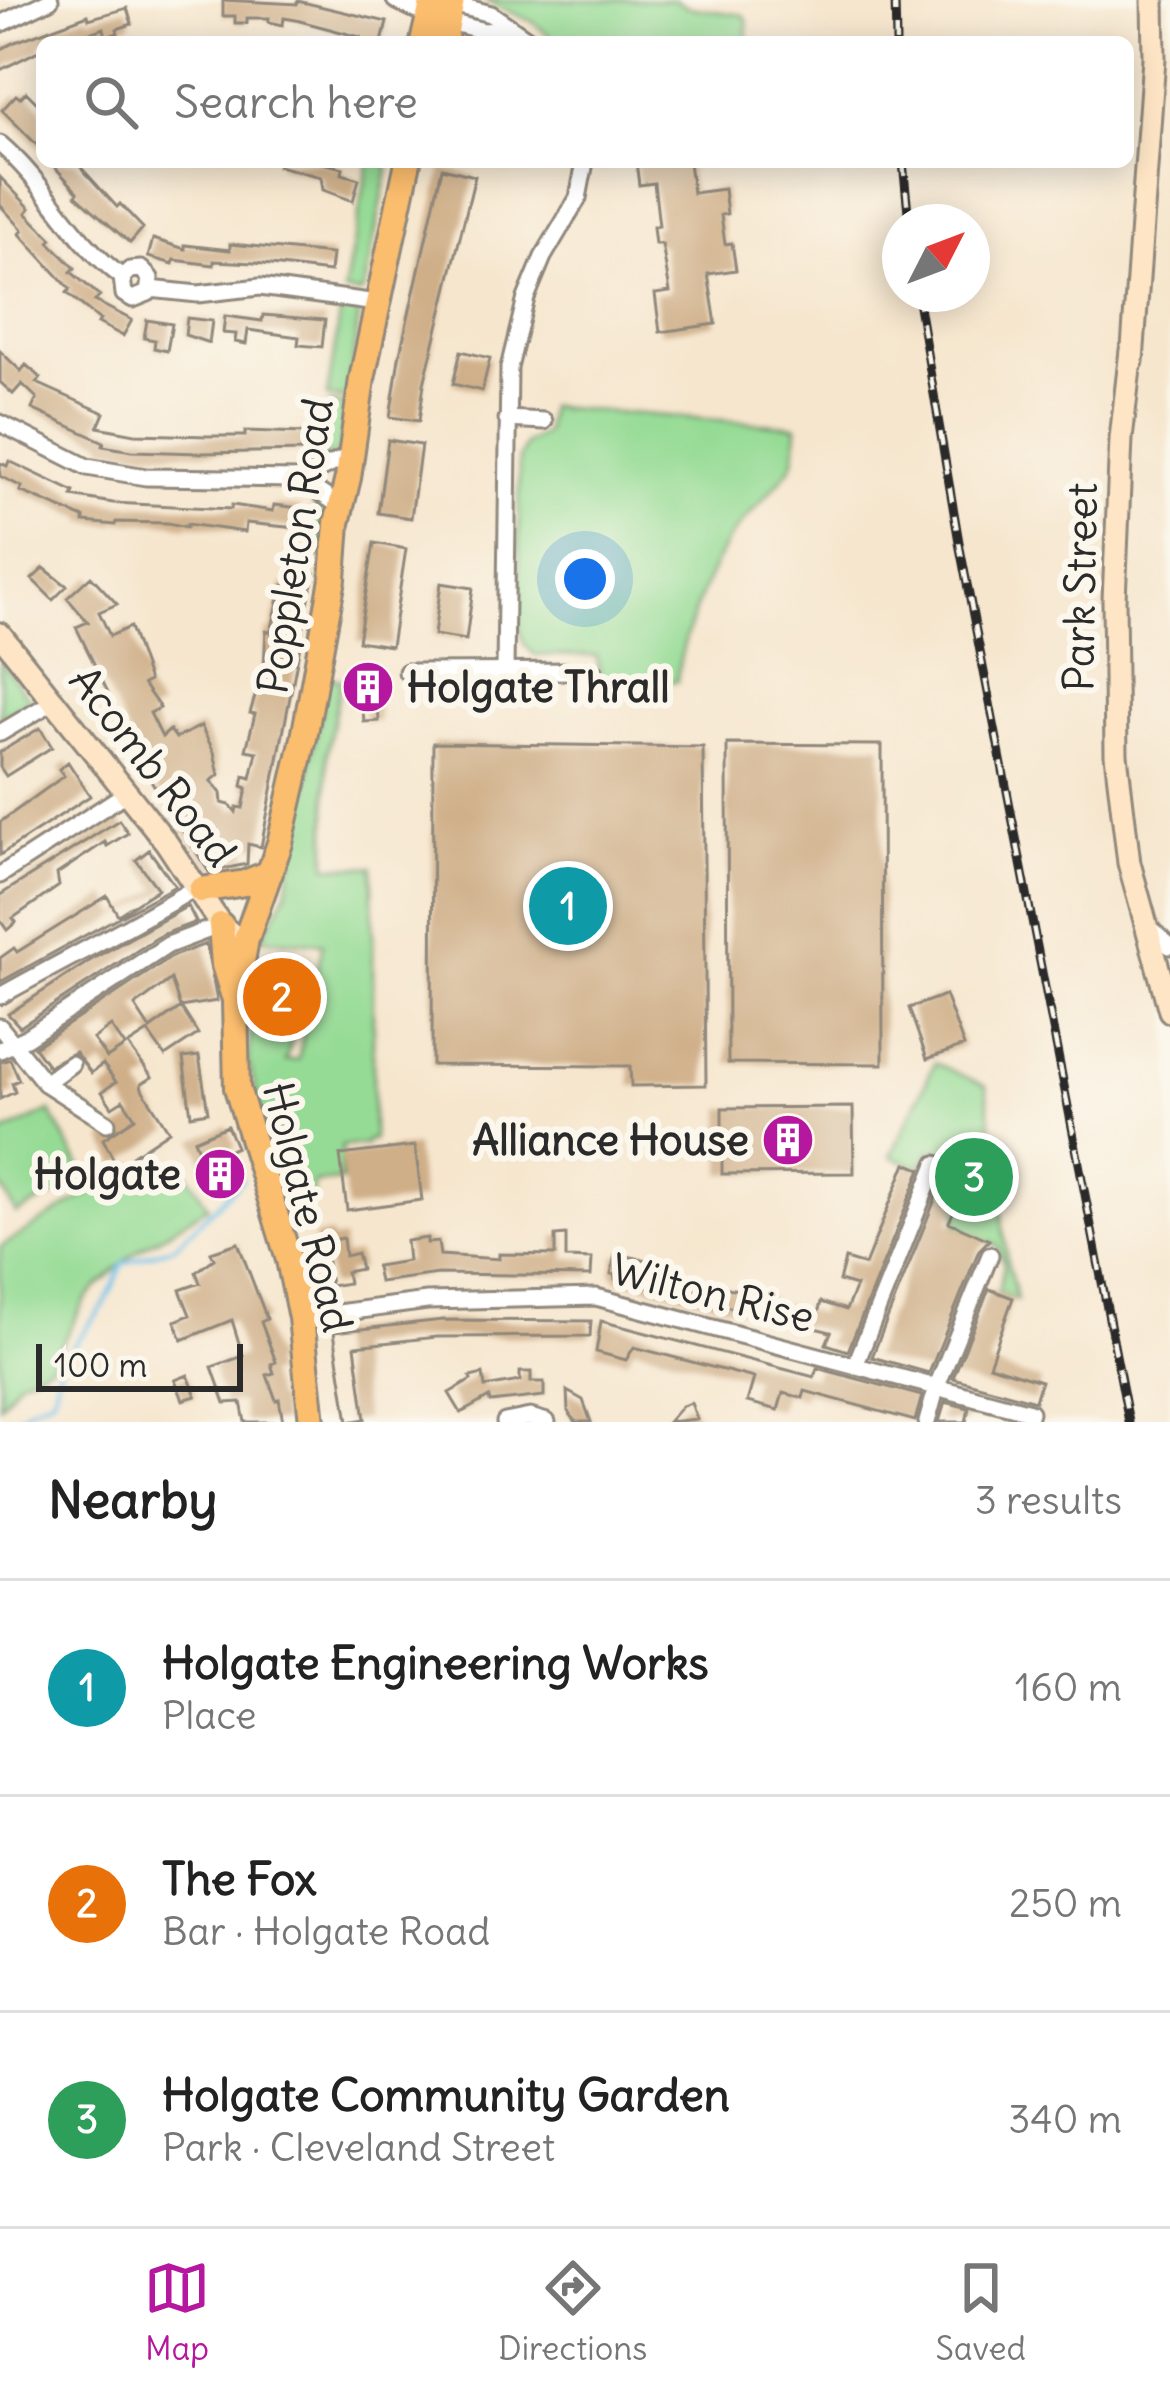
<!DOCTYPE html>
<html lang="en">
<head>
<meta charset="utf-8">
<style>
  body { margin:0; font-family:Delius,sans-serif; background:#f6f6f6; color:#222 }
  .compass { position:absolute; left:882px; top:204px; width:108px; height:108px; border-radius:50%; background:#fff; box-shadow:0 6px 30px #0003; rotate:48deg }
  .scale { position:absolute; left:36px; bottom:30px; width:207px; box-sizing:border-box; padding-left:12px; border:6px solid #2b2b2b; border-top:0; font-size:33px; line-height:42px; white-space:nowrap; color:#2b2b2b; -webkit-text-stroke:9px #fbf7ec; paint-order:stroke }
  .you { position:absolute; left:585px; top:579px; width:42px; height:42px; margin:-30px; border:9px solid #fff; border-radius:50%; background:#1a73e8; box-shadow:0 0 0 18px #1a73e833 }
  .badge { display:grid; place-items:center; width:78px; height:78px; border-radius:50%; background:#b5179e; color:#fff; font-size:39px; font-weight:700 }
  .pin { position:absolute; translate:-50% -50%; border:6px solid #fff; box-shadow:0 3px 12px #0006 }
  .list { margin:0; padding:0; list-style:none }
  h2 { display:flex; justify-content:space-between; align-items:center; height:156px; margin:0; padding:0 48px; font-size:51px }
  h2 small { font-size:39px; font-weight:400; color:#767676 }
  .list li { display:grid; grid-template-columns:78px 1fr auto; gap:36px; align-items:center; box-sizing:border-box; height:216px; padding:0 48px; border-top:3px solid #e0e0e0 }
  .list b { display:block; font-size:45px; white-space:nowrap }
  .list p { margin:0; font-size:39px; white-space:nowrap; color:#767676 }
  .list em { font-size:39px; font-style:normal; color:#767676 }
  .icon { flex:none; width:66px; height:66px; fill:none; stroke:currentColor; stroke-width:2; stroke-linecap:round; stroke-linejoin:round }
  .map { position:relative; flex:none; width:1170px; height:1422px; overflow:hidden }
  .search { position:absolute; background:#fff; box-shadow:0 6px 30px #0003; left:36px; right:36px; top:36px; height:132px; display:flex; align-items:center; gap:30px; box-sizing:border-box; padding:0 42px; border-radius:18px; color:#767676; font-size:45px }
  .sheet { height:804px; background:#fff }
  nav { display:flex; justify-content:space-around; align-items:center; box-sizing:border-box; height:168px; border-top:3px solid #e0e0e0; background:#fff; font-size:33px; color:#767676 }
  nav a { display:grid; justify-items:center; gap:6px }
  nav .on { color:#b5179e }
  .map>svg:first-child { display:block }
  .green { fill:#96db95; stroke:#608360; stroke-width:3 }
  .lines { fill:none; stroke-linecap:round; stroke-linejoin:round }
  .stream { stroke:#6dc0e9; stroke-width:4.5 }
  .building { fill:#cfaf88; fill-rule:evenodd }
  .street-casing { stroke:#90887c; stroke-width:21 }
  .secondary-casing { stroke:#90887c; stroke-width:27 }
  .primary-casing { stroke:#90887c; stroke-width:30 }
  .street { stroke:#fff; stroke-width:15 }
  .secondary { stroke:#fde5c5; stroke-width:21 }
  .primary { stroke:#fbbd6e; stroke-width:24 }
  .rail-casing { stroke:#2b2b2b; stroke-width:9 }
  .rail { stroke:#fbf7ec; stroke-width:4.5; stroke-dasharray:14; stroke-linecap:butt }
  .labels { text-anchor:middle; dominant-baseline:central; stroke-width:12; stroke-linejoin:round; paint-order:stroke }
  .street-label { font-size:42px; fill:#2b2b2b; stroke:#fbf7ec }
  .poi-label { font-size:42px; font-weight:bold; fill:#2b2b2b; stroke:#fbf7ec; text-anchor:end }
</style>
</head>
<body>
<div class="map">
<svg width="1170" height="1422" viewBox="0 0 1170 1422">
  <rect width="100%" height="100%" fill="#fbf7ec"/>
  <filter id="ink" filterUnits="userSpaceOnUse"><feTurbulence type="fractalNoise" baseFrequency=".00833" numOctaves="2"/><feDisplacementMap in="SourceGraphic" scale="24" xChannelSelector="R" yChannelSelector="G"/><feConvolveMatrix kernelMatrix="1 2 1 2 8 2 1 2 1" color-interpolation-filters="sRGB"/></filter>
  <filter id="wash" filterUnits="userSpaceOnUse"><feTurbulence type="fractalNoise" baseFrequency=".004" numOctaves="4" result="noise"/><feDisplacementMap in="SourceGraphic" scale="48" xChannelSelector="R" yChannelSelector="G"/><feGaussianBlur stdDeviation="2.7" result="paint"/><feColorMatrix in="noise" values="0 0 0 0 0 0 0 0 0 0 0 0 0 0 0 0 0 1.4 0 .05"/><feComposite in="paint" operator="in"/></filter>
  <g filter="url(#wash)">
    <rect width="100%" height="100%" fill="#f6e6ce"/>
    <path class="green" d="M 483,0 L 674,0 L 687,7 L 743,15 L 747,19 L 748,42 L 557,42 L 533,22 Z
      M 369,162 L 385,162 L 388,170 L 364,290 L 360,294 L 344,292 Z
      M 355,306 L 359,316 L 347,399 L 327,397 L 341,309 Z
      M 329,404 L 346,405 L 340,452 L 322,458 Z
      M 548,407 L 797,426 C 796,437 797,453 793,463 C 786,479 741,520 727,542 C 707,574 679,645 677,681 L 601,683 L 597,656 L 535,655 L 524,644 L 519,628 L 519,459 L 526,444 L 545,433 Z
      M 316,501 L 329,509 L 323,560 L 309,539 Z
      M 0,661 L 30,700 L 0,717 Z
      M 327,676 L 341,680 L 327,754 L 327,866 L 373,867 L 373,1140 L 367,1140 L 366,1145 L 342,1146 L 341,1181 L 314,1183 L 313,1201 L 295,1200 L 289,1142 L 269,1145 L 248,1060 L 253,1016 L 272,1018 L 271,1026 L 291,1028 L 293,1034 L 286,1061 L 298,1060 L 323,943 L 262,939 L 287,891 Z
      M 935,1063 L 986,1086 L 1007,1260 L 1017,1300 L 998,1292 L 1004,1265 L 998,1247 L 956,1224 L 958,1201 L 940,1193 L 952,1173 L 944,1167 L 945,1155 L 930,1150 L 920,1168 L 891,1156 Z
      M 50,1111 L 87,1179 L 16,1214 L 0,1184 L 0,1135 Z
      M 179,1161 L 208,1206 L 133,1254 L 96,1288 L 84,1302 L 51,1364 L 19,1380 L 0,1405 L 0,1247 L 135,1166 L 143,1180 Z"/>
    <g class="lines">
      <path class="stream" d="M 13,1422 L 30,1407 L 53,1397 L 60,1363 L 105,1304 L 123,1264 L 175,1246 L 242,1180"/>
    </g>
    <g id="blocks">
      <path class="building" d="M 223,0 L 297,4 L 298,1 L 387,22 L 382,42 L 358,42 L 360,37 L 296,20 L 284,18 L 283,25 L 269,22 L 269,18 L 247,18 L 247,23 L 235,23 L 235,16 L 223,16 Z
        M 127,8 L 132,24 L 117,29 L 118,33 L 106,37 L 104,28 L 63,42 L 42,42 L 42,49 L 0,70 L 0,50 L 15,42 L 88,15 L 89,19 Z
        M 26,92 L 42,108 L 42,150 L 2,110 L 16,95 L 20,98 Z
        M 50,162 L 76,162 L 117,207 L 120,204 L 143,228 L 130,243 L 76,195 L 78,192 Z
        M 279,162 L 318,162 L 343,168 L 342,174 L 359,179 L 353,201 L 323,190 L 321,177 L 278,166 Z
        M 636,162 L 689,162 L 693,193 L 724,189 L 727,214 L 721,215 L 725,244 L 732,243 L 736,270 L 708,274 L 716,324 L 660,332 L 655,294 L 670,292 L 662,244 L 655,244 L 654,236 L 653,227 L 659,226 L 654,183 L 639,185 Z
        M 442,168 L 475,176 L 424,384 L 419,421 L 390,417 L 399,358 Z
        M 0,177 L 30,208 L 26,213 L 52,239 L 49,242 L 75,268 L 71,272 L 100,296 L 95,301 L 132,320 L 123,336 L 98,323 L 100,320 L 67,293 L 70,289 L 20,234 L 23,230 L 0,205 Z
        M 153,239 L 185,249 L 185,245 L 230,250 L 230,244 L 332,254 L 330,272 L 255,263 L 214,261 L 214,265 L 174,260 L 173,264 L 148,257 Z
        M 263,315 L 325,320 L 322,347 L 298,345 L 299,337 L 248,330 L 246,344 L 235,342 L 236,334 L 223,333 L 225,316 L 262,321 Z
        M 187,318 L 212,321 L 209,343 L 185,335 Z
        M 147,320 L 172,324 L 167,351 L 154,348 L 155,340 L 144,338 Z
        M 0,351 L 21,371 L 26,365 L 41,378 L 37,383 L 104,413 L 98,427 L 135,434 L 208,436 L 245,436 L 245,431 L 305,433 L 305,451 L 200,453 L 132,451 L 103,446 L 104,442 L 32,409 L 37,398 L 22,384 L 13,394 L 0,382 Z
        M 461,351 L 490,358 L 482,391 L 453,384 Z
        M 388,440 L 421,445 L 411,518 L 378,513 Z
        M 9,461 L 74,492 L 72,496 L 113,503 L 231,509 L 232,505 L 273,511 L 274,505 L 300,508 L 297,528 L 246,523 L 245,532 L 187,524 L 187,527 L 168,523 L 116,522 L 115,525 L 84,522 L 84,518 L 20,491 L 22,487 L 0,476 L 0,463 L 7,466 Z
        M 374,543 L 406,549 L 391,646 L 358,641 Z
        M 44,568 L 67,586 L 53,600 L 32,579 Z
        M 294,573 L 314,573 L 261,847 L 248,844 L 247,864 L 209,872 L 152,782 L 76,627 L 88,622 L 67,598 L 91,576 L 117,604 L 99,612 L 110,636 L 130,627 L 149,681 L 143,684 L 160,708 L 150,713 L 162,737 L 170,730 L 176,738 L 201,726 L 214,752 L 219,775 L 211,781 L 221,793 L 222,803 L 230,805 L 236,812 L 237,807 L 243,808 L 247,788 L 242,786 L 244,776 L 251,778 L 257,752 L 246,750 L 255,714 L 250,713 L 264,665 L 266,631 L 271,632 L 282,585 L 292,587 Z
        M 441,583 L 473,588 L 466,640 L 434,635 Z
        M 360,679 L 376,679 L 379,721 L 364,722 Z
        M 40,728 L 52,747 L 6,776 L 0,767 L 0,752 Z
        M 433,743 L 703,747 L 706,1085 L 631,1086 L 630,1066 L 432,1065 Z
        M 727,744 L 882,745 L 883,1064 L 728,1063 Z
        M 68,762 L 90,796 L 0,855 L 0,822 L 64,776 L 59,769 Z
        M 119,820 L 128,833 L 107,846 L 105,842 L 57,874 L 59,886 L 13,918 L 16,922 L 7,930 L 0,920 L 0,895 Z
        M 149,850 L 175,886 L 0,982 L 0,958 L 14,948 L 17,952 L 107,896 L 118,915 L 158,889 L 136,860 Z
        M 188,906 L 196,922 L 161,935 L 20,1027 L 8,1014 L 91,960 Z
        M 206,944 L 217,1001 L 180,1007 L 171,979 L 135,1006 L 150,1029 L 181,1007 L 198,1034 L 165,1056 L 148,1032 L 128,1045 L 152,1077 L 141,1084 L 142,1089 L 169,1131 L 117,1166 L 103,1139 L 135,1118 L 123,1100 L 112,1107 L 102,1092 L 116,1082 L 103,1064 L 91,1073 L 75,1052 L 48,1066 L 34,1047 L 173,956 ZM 111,1026 L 125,1046 L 107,1058 L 93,1039 Z
        M 256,987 L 275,989 L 274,997 L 285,999 L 284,1006 L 293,1007 L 291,1028 L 271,1026 L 272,1018 L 253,1016 Z
        M 945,995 L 964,1046 L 927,1059 L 909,1008 Z
        M 199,1056 L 208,1112 L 191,1115 L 183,1058 Z
        M 10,1059 L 19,1080 L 12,1083 L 15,1092 L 0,1099 L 0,1062 Z
        M 853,1107 L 854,1173 L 722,1174 L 722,1108 Z
        M 227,1126 L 236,1147 L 223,1153 L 233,1180 L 214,1187 L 194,1140 Z
        M 415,1146 L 422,1200 L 347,1210 L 340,1155 Z
        M 906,1163 L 921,1169 L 848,1351 L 826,1344 L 831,1332 L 615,1279 L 615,1275 L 611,1274 L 615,1254 L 648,1260 L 646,1269 L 741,1291 L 742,1288 L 770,1295 L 769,1300 L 818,1314 L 821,1302 L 846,1310 L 856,1286 L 839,1281 L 845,1259 L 865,1265 Z
        M 938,1192 L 958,1201 L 949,1222 L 989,1240 L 979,1250 L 929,1373 L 872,1357 Z
        M 331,1234 L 332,1240 L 343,1238 L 345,1256 L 357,1253 L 361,1269 L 346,1272 L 348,1283 L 330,1286 L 327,1262 L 318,1263 L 314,1236 Z
        M 566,1235 L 566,1258 L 592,1259 L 591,1276 L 438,1274 L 379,1282 L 376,1266 L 408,1261 L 406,1241 L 427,1238 L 427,1243 L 438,1242 L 440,1255 L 499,1259 L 499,1254 L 555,1255 L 555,1236 Z
        M 238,1243 L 267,1319 L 261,1322 L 276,1362 L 271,1364 L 274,1373 L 267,1375 L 276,1400 L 279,1399 L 283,1422 L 245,1422 L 241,1402 L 225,1403 L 212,1367 L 243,1356 L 232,1320 L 182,1340 L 175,1321 L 190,1315 L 180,1290 L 200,1283 L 196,1272 L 214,1259 L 211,1252 Z
        M 989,1289 L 1013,1298 L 989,1365 L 1041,1381 L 1035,1401 L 953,1378 Z
        M 443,1320 L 591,1321 L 590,1336 L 437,1337 L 355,1346 L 365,1419 L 348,1422 L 334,1332 Z
        M 601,1321 L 814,1377 L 817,1368 L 922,1396 L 915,1421 L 805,1391 L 803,1398 L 783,1393 L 778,1410 L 747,1402 L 754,1378 L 634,1347 L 626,1360 L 596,1352 Z
        M 520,1372 L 531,1372 L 531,1382 L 544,1382 L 544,1396 L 490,1402 L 489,1397 L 461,1413 L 449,1393 L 471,1380 L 470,1377 L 483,1374 L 485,1387 L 520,1381 Z
        M 188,1375 L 196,1396 L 183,1400 L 175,1380 Z
        M 567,1391 L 583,1400 L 591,1422 L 576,1422 L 568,1411 Z
        M 945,1402 L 969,1408 L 966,1422 L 939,1422 Z
        M 691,1403 L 697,1419 L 668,1422 L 682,1406 Z"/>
    </g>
  </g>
  <g filter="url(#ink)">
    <use href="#blocks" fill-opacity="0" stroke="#90887c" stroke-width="3"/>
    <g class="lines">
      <g class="street-casing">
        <path id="street" d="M 395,0 L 430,17 L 484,31 L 509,29
          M 445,2 L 491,14 L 532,42
          M 0,24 L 50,0
          M 0,144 C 50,187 68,237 122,277 L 124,294 L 133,299 L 148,293 L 150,278 L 141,269 L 130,270 L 122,277
          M 150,289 L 198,294 L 260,287 L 377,303
          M 507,419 L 544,421
          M 0,423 L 87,467 L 146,477 L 299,479 L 351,455
          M 299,479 L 340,506
          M 505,671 L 509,368 L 526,298 L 543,257 L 578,198 L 585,162
          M 407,672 L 594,671
          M 0,733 L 54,701
          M 0,875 L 126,793
          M 1147,926 L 1170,946
          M 0,996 C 66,959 133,926 198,886
          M 0,1027 L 45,1083 L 107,1123
          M 0,1050 L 26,1038 L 168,945 L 221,925
          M 45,1083 L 71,1064
          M 301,1318 L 427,1301 L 596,1297 L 1030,1412 L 1027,1422
          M 855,1366 L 936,1164
          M 505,1422 L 530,1417 L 547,1422
          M 927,1422 L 937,1386 L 990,1255"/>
      </g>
      <g class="secondary-casing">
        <path id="secondary" d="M 1131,350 L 1121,439 L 1114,600 L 1116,755 L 1129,863 L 1170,1011
          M 1132,361 L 1154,58 L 1153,0
          M 0,634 L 166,842 L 221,925 L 234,936"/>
      </g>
      <g class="primary-casing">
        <path id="primary" d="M 423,42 L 433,0
          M 444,42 L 452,0
          M 201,890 L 245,883 L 270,873
          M 221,925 L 224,965 L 233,994
          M 312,1422 L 301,1318 L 289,1260 L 237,1088 L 235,1002 L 246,939 L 280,843 L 304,738 L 333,579 L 337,523 L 348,478 L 362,379 L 408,162"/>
      </g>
      <use href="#street" class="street"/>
      <use href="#secondary" class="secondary"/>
      <use href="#primary" class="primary"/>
      <g class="rail-casing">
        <path id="rail" d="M 895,0 L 896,42
          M 903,162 L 909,222
          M 917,294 L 960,548 L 1129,1422"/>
      </g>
      <use href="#rail" class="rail"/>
    </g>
  </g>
  <defs>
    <g id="building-disc" transform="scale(2.7)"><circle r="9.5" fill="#b5179e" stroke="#fbf7ec"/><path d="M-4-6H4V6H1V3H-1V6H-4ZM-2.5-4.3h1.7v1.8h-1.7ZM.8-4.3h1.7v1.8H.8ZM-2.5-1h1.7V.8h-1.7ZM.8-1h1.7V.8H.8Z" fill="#fff"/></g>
  </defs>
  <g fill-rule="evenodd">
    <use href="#building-disc" x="368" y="687"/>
    <use href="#building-disc" x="788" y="1140"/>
    <use href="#building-disc" x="220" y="1174"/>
  </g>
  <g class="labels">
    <g class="street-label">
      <text transform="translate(295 546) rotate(-81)">Poppleton Road</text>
      <text transform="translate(1080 587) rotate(-89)">Park Street</text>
      <text transform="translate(153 766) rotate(52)">Acomb Road</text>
      <text transform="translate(308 1207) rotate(76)">Holgate Road</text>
      <text transform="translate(713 1293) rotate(14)">Wilton Rise</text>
    </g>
    <g class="poi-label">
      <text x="407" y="687" text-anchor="start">Holgate Thrall</text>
      <text x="749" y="1140">Alliance House</text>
      <text x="181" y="1174">Holgate</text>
    </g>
  </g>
</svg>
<svg class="compass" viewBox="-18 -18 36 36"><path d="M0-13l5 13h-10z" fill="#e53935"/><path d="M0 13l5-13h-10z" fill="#767676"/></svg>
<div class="scale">100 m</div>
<div class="you"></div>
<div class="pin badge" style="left:568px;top:906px;background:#0f9aa8">1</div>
<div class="pin badge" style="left:282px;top:997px;background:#e8710a">2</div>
<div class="pin badge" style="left:974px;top:1177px;background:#2e9e5b">3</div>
<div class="search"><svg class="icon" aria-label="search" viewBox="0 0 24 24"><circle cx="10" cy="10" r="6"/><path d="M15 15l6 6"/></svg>Search here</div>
</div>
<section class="sheet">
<h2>Nearby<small>3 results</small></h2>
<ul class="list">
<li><span class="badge" style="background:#0f9aa8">1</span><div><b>Holgate Engineering Works</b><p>Place</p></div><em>160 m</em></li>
<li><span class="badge" style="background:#e8710a">2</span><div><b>The Fox</b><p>Bar · Holgate Road</p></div><em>250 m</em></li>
<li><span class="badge" style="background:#2e9e5b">3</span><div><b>Holgate Community Garden</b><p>Park · Cleveland Street</p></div><em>340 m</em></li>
</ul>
</section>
<nav>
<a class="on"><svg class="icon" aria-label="map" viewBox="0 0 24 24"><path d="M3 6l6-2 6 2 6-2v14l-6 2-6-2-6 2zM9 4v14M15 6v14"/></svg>Map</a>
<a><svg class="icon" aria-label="directions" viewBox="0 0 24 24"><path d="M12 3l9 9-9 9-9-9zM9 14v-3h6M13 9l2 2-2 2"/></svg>Directions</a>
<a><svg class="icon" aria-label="saved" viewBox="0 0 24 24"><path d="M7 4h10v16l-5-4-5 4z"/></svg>Saved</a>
</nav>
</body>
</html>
